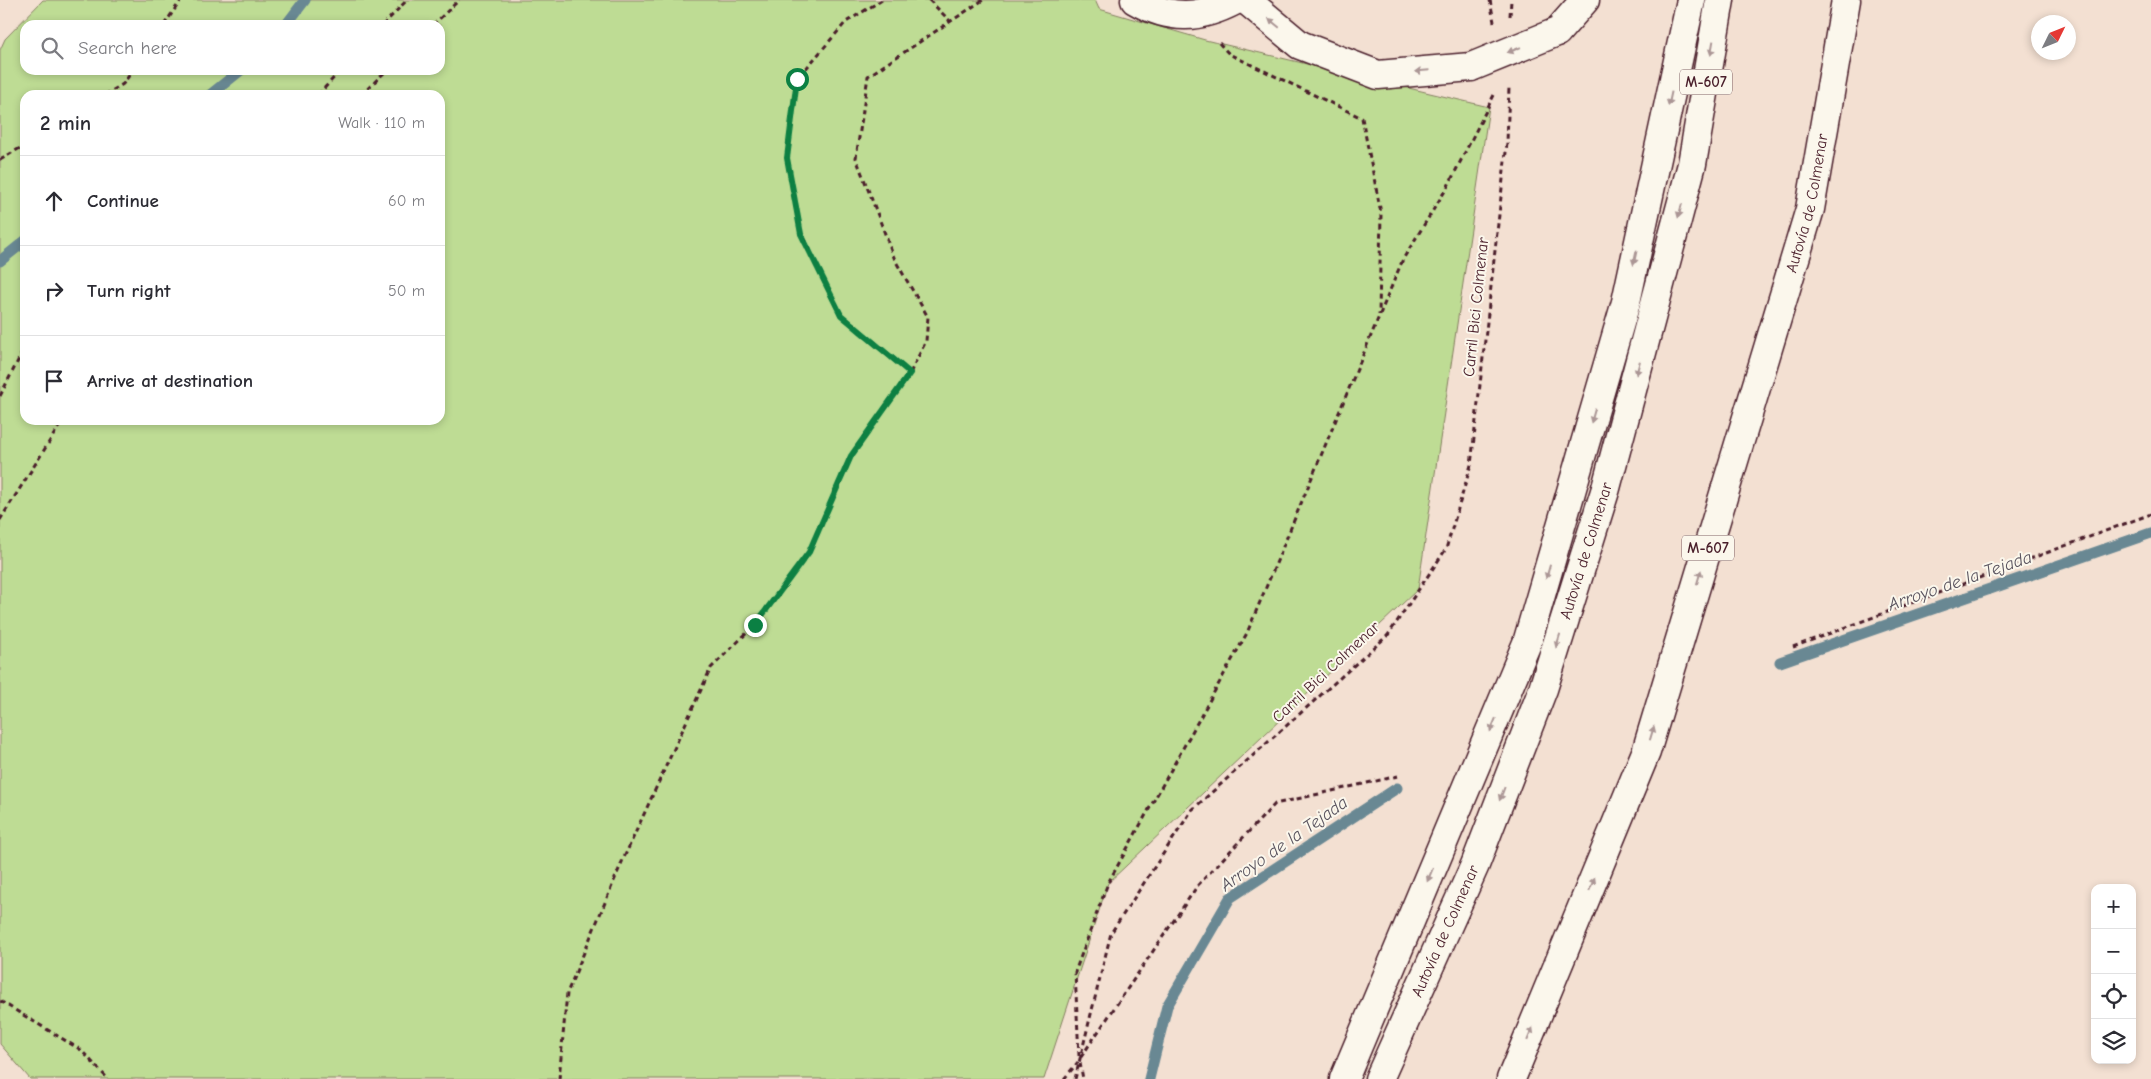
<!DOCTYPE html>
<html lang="en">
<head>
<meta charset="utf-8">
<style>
  body { margin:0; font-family:"Comic Neue",sans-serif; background:#f2f2f3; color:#2b2b33 }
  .controls { position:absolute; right:15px; bottom:15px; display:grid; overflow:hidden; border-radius:10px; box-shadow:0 2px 8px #0003 }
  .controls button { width:45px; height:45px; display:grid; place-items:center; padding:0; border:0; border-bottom:1px solid #e1e1e2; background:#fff; color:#2b2b33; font:25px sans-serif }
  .compass { position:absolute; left:2031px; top:15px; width:45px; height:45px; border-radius:50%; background:#fff; box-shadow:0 2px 8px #0003; rotate:47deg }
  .stop { position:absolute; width:15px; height:15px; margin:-11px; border:4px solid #0b8043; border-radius:50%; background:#fff }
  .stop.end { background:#0b8043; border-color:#fff; box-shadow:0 1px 5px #0008 }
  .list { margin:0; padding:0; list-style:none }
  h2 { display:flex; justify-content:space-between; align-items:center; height:65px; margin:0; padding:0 20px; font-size:21px }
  h2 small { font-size:16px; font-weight:400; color:#7c7c81 }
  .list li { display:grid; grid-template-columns:32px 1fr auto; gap:15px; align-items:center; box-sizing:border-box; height:90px; padding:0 20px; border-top:1px solid #e1e1e2 }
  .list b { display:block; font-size:19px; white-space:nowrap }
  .list em { font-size:16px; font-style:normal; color:#7c7c81 }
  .icon { flex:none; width:28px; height:28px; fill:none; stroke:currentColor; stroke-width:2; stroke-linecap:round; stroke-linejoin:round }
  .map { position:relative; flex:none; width:2151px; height:1079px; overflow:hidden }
  .search { position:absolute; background:#fff; box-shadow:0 2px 8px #0003; left:20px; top:20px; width:425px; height:55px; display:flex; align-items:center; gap:12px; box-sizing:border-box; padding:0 18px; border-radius:15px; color:#7c7c81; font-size:19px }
  .panel { position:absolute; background:#fff; box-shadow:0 2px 8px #0003; left:20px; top:90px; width:425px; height:335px; border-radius:15px }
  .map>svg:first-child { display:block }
  .green { fill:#bedc94; stroke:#847e60; fill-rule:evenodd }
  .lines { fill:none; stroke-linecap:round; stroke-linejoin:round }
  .stream { stroke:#698893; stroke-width:11 }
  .minor-casing { stroke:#4a1f2b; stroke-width:31 }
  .highway-casing { stroke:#4a1f2b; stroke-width:31 }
  .path { stroke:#4a1f2b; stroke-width:3; stroke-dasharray:5 4; stroke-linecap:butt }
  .minor { stroke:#fbf7ec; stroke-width:28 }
  .highway { stroke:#fbf7ec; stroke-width:28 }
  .highway-bridge-casing { stroke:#4a1f2b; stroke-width:31; stroke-linecap:butt }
  .highway-bridge { stroke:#fbf7ec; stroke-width:28 }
  .oneway { fill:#ab9695 }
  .route { stroke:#0b8043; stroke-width:6 }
  .labels { text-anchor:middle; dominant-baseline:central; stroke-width:4; stroke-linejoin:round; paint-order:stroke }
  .shield { fill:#fbf7ec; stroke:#7f6065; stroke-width:1 }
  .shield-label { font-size:15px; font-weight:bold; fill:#4a1f2b }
  .street-label { font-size:16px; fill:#4a1f2b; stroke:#fbf7ec }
  .water-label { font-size:18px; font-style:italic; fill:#5a545f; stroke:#fbf7ec }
</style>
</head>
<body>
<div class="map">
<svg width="2151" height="1079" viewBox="0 0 2151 1079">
  <rect width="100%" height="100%" fill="#f3e0d2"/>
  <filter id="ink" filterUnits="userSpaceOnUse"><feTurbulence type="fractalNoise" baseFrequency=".02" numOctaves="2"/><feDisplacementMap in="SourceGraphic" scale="10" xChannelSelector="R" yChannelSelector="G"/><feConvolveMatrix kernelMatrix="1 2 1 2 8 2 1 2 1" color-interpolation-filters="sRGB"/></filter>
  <g filter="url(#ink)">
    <path class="green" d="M 43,0 L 1095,0 L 1099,9 L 1205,40 L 1489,107 L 1418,589 L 1108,883 L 1044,1079 L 30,1079 L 0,1044 L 0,50 L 5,39 ZM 25,25 L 440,25 L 440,70 L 25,70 ZM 25,95 L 440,95 L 440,420 L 25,420 Z"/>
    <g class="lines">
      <path class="stream" d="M 286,25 L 305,0
        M 210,95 L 241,70
        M 0,261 L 25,241
        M 1780,662 L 2151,533
        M 1149,1079 L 1167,1006 L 1230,898 L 1397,788"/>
      <g class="minor-casing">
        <path id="minor" d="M 1135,0 C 1171,21 1200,19 1236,0"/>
      </g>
      <g class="highway-casing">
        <g id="highway">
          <path d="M 1246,0 L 1300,45 L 1378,75 L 1471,67"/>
          <path d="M 1557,32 L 1585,0"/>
          <path d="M 1344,1079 L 1527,643 L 1626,302 L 1691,0"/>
          <path id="s1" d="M 1379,1079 L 1475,865 L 1543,689 L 1606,488 L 1692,164 L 1720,0"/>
          <path id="s2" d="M 1511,1079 L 1646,752 L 1810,209 L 1846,0"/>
        </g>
      </g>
      <path class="path" d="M 882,0 L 846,22 L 797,79 L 787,158 L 801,234 L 841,315 L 910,373
        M 929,0 L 951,22
        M 1490,0 L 1494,22
        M 1510,16 L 1511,0
        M 164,25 L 181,0
        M 383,25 L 407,0
        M 433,25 L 459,0
        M 1219,43 L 1229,54 L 1362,118 L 1381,213 L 1379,315
        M 105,95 L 123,84 L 133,70
        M 318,95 L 341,70
        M 361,95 L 387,70
        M 0,160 L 25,145
        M 0,396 L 25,347
        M 0,520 L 63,420
        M 1793,647 L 2151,514
        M 0,1001 L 81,1050 L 108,1079
        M 1079,1056 L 1075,972 L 1108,883 L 1247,633 L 1403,259 L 1448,186 L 1495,93
        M 1081,1057 L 1198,885 L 1275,804 L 1398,776
        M 1080,1063 L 1083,1079
        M 559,1079 L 567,993 L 622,862 L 711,668 L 755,625 L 809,552 L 851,456 L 910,373 L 926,341 L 928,317 L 895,260 L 856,158 L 868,76 L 983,0
        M 1064,1079 L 1078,1062
        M 1075,1079 L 1111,933 L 1192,810 L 1388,635 L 1446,549 L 1471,465 L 1507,143 L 1509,87"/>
      <use href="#minor" class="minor"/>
      <use href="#highway" class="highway"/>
      <g class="highway-bridge-casing">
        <path id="highway-bridge" d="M 1471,67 L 1557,32"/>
      </g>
      <use href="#highway-bridge" class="highway-bridge"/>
    </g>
    <defs><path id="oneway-solid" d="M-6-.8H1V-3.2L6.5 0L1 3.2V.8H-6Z" transform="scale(1.25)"/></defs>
    <g class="oneway">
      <use href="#oneway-solid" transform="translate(1274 23) rotate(-140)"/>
      <use href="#oneway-solid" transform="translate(1712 48) rotate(100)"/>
      <use href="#oneway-solid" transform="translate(1514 50) rotate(158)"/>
      <use href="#oneway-solid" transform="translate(1422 71) rotate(175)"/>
      <use href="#oneway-solid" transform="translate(1670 99) rotate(102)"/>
      <use href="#oneway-solid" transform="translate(1680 211) rotate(105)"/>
      <use href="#oneway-solid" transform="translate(1635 258) rotate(102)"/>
      <use href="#oneway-solid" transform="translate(1638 368) rotate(105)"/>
      <use href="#oneway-solid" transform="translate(1593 416) rotate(106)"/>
      <use href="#oneway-solid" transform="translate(1548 572) rotate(106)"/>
      <use href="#oneway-solid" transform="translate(1699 577) rotate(-73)"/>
      <use href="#oneway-solid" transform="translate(1558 641) rotate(107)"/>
      <use href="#oneway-solid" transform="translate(1493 725) rotate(113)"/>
      <use href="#oneway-solid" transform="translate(1652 733) rotate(-73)"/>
      <use href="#oneway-solid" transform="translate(1502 794) rotate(111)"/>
      <use href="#oneway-solid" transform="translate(1430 875) rotate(113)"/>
      <use href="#oneway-solid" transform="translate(1592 884) rotate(-68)"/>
      <use href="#oneway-solid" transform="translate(1530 1034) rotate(-68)"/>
    </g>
  </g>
  <g class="lines" filter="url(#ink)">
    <path class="route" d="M 755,625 L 809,552 L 851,456 L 910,373 L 841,315 L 801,234 L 787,158 L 797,79"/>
  </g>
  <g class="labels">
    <g class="shield">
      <rect x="1680" y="69.5" width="52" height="25" rx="4"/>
      <rect x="1682" y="535.5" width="52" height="25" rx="4"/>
    </g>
    <g class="shield-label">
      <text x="1706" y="82">M-607</text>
      <text x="1708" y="548">M-607</text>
    </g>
    <g class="street-label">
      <text stroke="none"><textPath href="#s2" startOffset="926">Autovía de Colmenar</textPath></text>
      <text transform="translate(1476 307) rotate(-84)">Carril Bici Colmenar</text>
      <text stroke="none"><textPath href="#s1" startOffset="568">Autovía de Colmenar</textPath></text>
      <text transform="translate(1326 672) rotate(-43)">Carril Bici Colmenar</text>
      <text stroke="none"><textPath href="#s1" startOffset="162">Autovía de Colmenar</textPath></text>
    </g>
    <g class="water-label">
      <text transform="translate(1960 581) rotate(-19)">Arroyo de la Tejada</text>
      <text transform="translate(1284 844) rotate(-35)">Arroyo de la Tejada</text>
    </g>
  </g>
</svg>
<div class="controls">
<button>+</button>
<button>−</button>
<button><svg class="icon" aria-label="locate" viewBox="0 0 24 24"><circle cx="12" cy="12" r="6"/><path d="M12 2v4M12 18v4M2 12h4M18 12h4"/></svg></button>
<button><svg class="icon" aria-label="layers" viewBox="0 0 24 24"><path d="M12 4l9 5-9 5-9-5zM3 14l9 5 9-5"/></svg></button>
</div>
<svg class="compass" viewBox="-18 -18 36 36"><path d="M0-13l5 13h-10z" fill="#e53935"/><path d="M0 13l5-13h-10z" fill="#7c7c81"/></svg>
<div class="stop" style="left:797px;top:79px"></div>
<div class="stop end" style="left:755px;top:625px"></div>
<div class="search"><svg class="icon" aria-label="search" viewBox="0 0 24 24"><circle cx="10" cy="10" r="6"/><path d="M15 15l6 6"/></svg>Search here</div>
<section class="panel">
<h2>2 min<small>Walk · 110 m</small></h2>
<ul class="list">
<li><svg class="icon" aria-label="ahead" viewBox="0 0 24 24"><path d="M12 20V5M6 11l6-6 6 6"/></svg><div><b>Continue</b></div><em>60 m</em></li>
<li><svg class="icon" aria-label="right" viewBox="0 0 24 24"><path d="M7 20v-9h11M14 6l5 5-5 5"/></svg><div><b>Turn right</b></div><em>50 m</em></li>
<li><svg class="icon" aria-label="arrive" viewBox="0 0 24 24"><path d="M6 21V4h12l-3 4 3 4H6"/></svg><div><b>Arrive at destination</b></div></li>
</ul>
</section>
</div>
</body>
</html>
